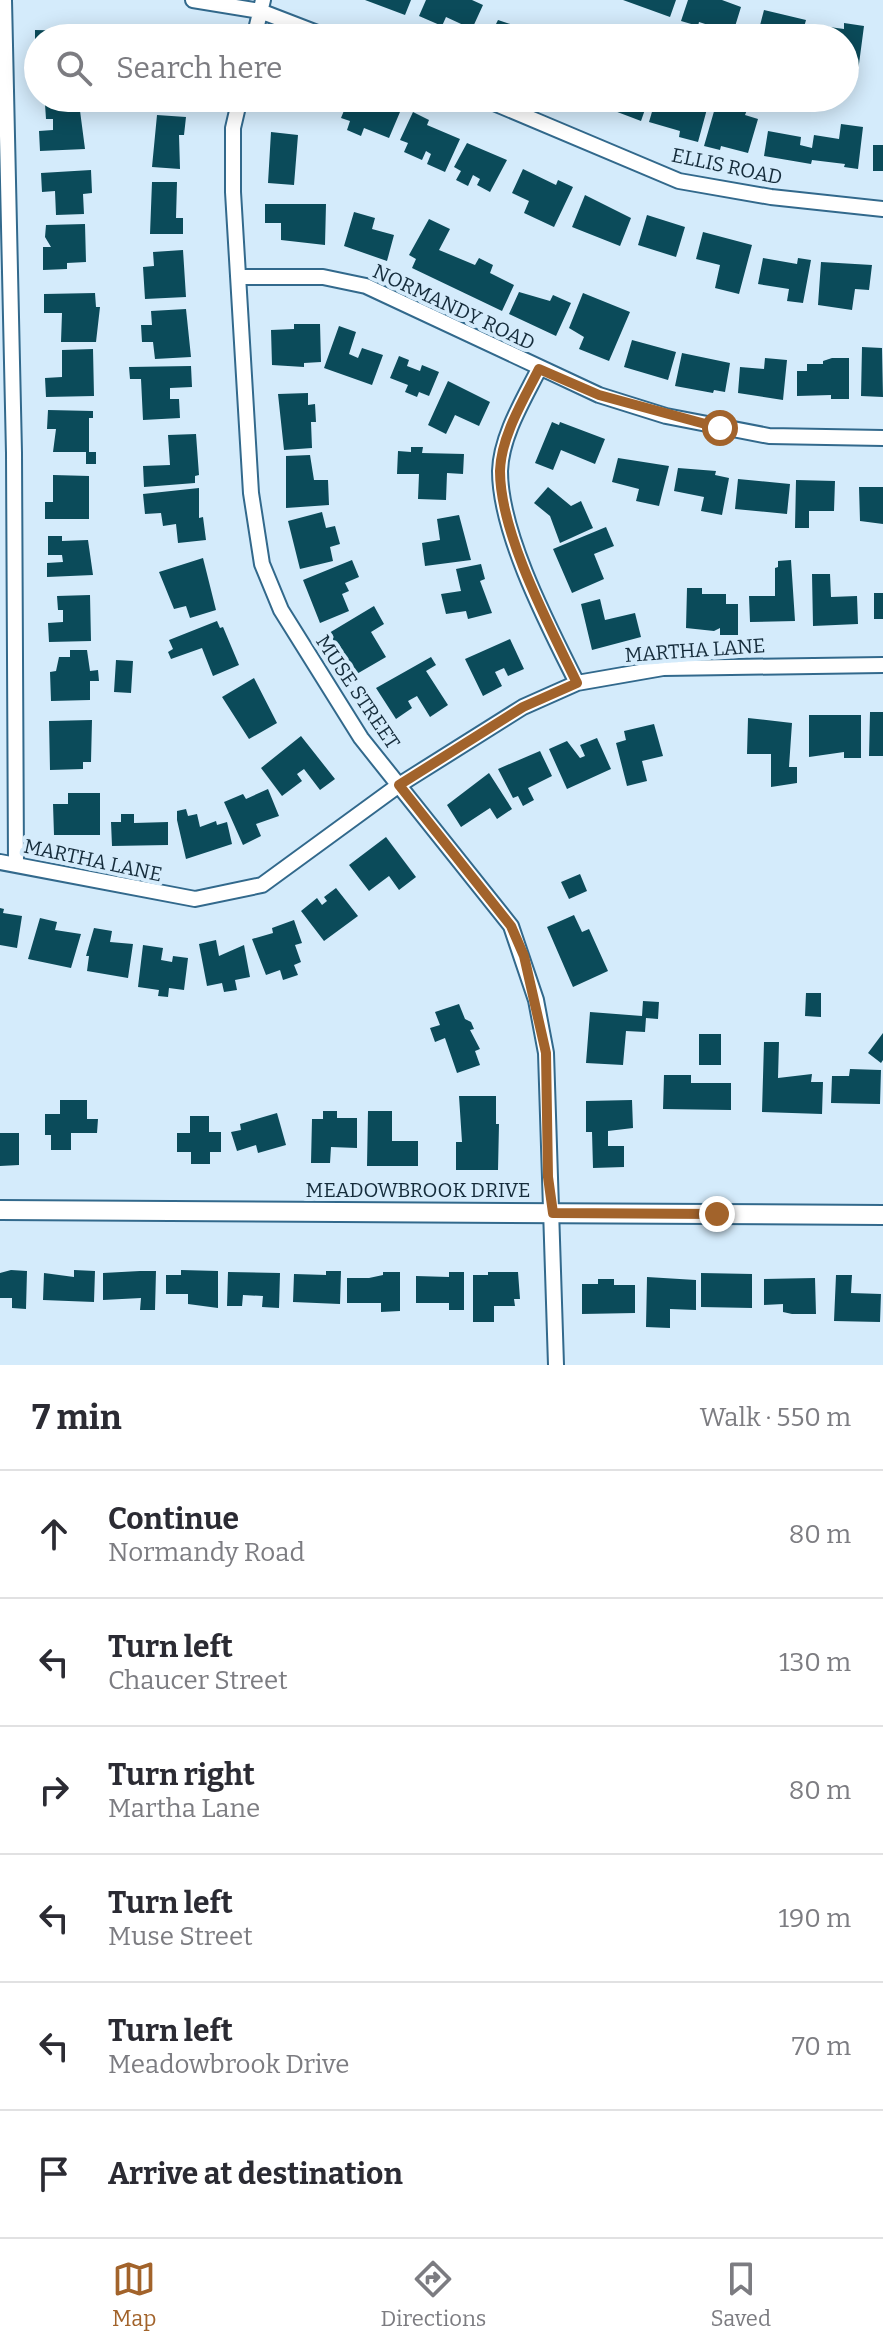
<!DOCTYPE html>
<html lang="en">
<head>
<meta charset="utf-8">
<style>
  body { margin:0; font-family:Bitter,serif; background:#f7f7f7; color:#2b2b33 }
  .stop { position:absolute; width:24px; height:24px; margin:-18px; border:6px solid #a2632b; border-radius:50%; background:#fff }
  .stop.end { background:#a2632b; border-color:#fff; box-shadow:0 2px 8px #0008 }
  .list { margin:0; padding:0; list-style:none }
  h2 { display:flex; justify-content:space-between; align-items:center; height:104px; margin:0; padding:0 32px; font-size:34px }
  h2 small { font-size:26px; font-weight:400; color:#7c7c81 }
  .list li { display:grid; grid-template-columns:52px 1fr auto; gap:24px; align-items:center; box-sizing:border-box; height:128px; padding:0 32px; border-top:2px solid #e1e1e2 }
  .list b { display:block; font-size:30px; white-space:nowrap }
  .list p { margin:0; font-size:26px; white-space:nowrap; color:#7c7c81 }
  .list em { font-size:26px; font-style:normal; color:#7c7c81 }
  .icon { flex:none; width:44px; height:44px; fill:none; stroke:currentColor; stroke-width:2; stroke-linecap:round; stroke-linejoin:round }
  .map { position:relative; flex:none; width:883px; height:1365px; overflow:hidden }
  .search { position:absolute; background:#fff; box-shadow:0 4px 20px #0003; left:24px; right:24px; top:24px; height:88px; display:flex; align-items:center; gap:20px; box-sizing:border-box; padding:0 28px; border-radius:44px; color:#7c7c81; font-size:30px }
  .sheet { height:872px; background:#fff }
  nav { display:flex; justify-content:space-around; align-items:center; box-sizing:border-box; height:112px; border-top:2px solid #e1e1e2; background:#fff; font-size:22px; color:#7c7c81 }
  nav a { display:grid; justify-items:center; gap:4px }
  nav .on { color:#a2632b }
  .map>svg:first-child { display:block }
  .building { fill:#0b4b5a }
  .lines { fill:none; stroke-linecap:round; stroke-linejoin:round }
  .minor-casing { stroke:#32698c; stroke-width:18 }
  .secondary-casing { stroke:#32698c; stroke-width:22 }
  .minor { stroke:#fff; stroke-width:14 }
  .secondary { stroke:#fff; stroke-width:18 }
  .route { stroke:#a2632b; stroke-width:10 }
  .labels { text-anchor:middle; dominant-baseline:central; stroke-width:8; stroke-linejoin:round; paint-order:stroke }
  .street-label { font-size:20px; fill:#152c3b; stroke:#d4ebfb }
</style>
</head>
<body>
<div class="map">
<svg width="883" height="1365" viewBox="0 0 883 1365">
  <rect width="100%" height="100%" fill="#d4ebfb"/>
  <path class="building" d="M 365,0 L 411,0 L 405,15 Z
    M 426,0 L 472,0 L 483,5 L 472,29 L 446,17 L 442,26 L 419,16 Z
    M 623,0 L 676,0 L 670,17 Z
    M 688,0 L 722,0 L 741,7 L 733,33 L 699,22 L 698,26 L 681,21 Z
    M 764,10 L 806,20 L 801,38 L 764,38 L 765,35 L 758,33 Z
    M 498,20 L 525,29 L 521,38 L 489,38 Z
    M 844,23 L 864,26 L 857,79 L 845,77 L 845,38 L 821,38 L 822,26 L 844,29 Z
    M 35,30 L 81,31 L 81,38 L 38,38 L 38,63 L 35,63 Z
    M 296,98 L 341,98 L 337,111 Z
    M 349,98 L 378,98 L 384,100 L 382,105 L 400,112 L 389,138 L 364,128 L 361,136 L 347,130 L 350,121 L 341,118 Z
    M 593,98 L 649,98 L 641,121 L 591,102 Z
    M 656,98 L 688,107 L 691,98 L 710,98 L 698,142 L 679,137 L 680,131 L 649,122 Z
    M 717,101 L 747,110 L 745,115 L 758,119 L 748,153 L 721,146 L 720,150 L 704,146 Z
    M 79,103 L 85,149 L 40,151 L 39,131 L 53,130 L 53,119 L 46,119 L 45,104 Z
    M 413,112 L 429,120 L 427,125 L 460,139 L 445,172 L 427,164 L 431,154 L 426,151 L 422,160 L 404,152 L 408,143 L 400,140 Z
    M 157,115 L 186,117 L 184,135 L 179,135 L 180,169 L 152,167 Z
    M 841,124 L 863,127 L 858,169 L 844,167 L 845,164 L 812,160 L 811,164 L 764,156 L 768,131 L 801,137 L 800,145 L 812,148 L 814,135 L 839,139 Z
    M 271,132 L 298,135 L 294,185 L 268,183 Z
    M 467,143 L 507,160 L 490,192 L 477,185 L 480,179 L 473,175 L 468,186 L 456,180 L 461,171 L 454,167 Z
    M 873,145 L 883,145 L 883,171 L 873,171 Z
    M 523,169 L 556,185 L 558,180 L 573,187 L 554,227 L 524,213 L 529,201 L 512,193 Z
    M 91,170 L 92,193 L 83,194 L 84,214 L 56,215 L 55,191 L 42,192 L 41,173 Z
    M 152,182 L 177,182 L 176,218 L 183,218 L 183,234 L 150,234 Z
    M 585,195 L 631,218 L 620,246 L 572,227 Z
    M 265,204 L 326,204 L 325,245 L 281,240 L 281,223 L 265,223 Z
    M 354,212 L 375,218 L 372,229 L 394,235 L 387,261 L 344,246 Z
    M 647,215 L 685,227 L 676,257 L 638,245 Z
    M 429,219 L 450,229 L 439,250 L 475,265 L 479,258 L 493,265 L 490,273 L 514,285 L 502,311 L 412,268 L 416,259 L 409,255 Z
    M 85,224 L 86,262 L 67,263 L 67,269 L 43,270 L 43,247 L 51,247 L 45,237 L 46,225 Z
    M 703,232 L 752,245 L 739,294 L 715,288 L 720,265 L 696,259 Z
    M 183,250 L 186,297 L 145,299 L 143,267 L 154,266 L 153,252 Z
    M 763,258 L 797,264 L 798,258 L 811,260 L 803,303 L 787,301 L 789,289 L 758,284 Z
    M 821,262 L 872,265 L 869,290 L 855,289 L 852,310 L 818,305 Z
    M 519,292 L 550,301 L 553,295 L 571,303 L 556,336 L 509,314 Z
    M 95,293 L 96,307 L 100,307 L 96,342 L 61,342 L 62,313 L 44,313 L 44,294 Z
    M 583,293 L 630,312 L 609,361 L 579,349 L 584,337 L 569,328 Z
    M 186,309 L 191,357 L 155,359 L 153,342 L 142,342 L 141,325 L 152,325 L 151,311 Z
    M 294,324 L 320,324 L 321,362 L 304,363 L 304,367 L 272,365 L 271,330 L 294,329 Z
    M 339,326 L 356,332 L 349,354 L 358,358 L 362,348 L 383,355 L 372,385 L 324,368 Z
    M 632,340 L 676,352 L 668,380 L 624,367 Z
    M 862,347 L 882,348 L 883,397 L 861,396 Z
    M 93,349 L 94,396 L 46,397 L 45,378 L 62,377 L 62,350 Z
    M 682,353 L 730,363 L 725,392 L 714,390 L 713,393 L 675,386 Z
    M 399,356 L 409,360 L 407,366 L 420,371 L 422,365 L 439,372 L 429,396 L 419,392 L 417,397 L 405,392 L 408,385 L 390,378 Z
    M 765,358 L 787,360 L 783,400 L 738,393 L 740,367 L 764,369 Z
    M 832,358 L 849,358 L 849,399 L 831,399 L 831,395 L 797,396 L 797,371 L 807,371 L 807,364 L 823,364 L 823,361 Z
    M 191,366 L 192,387 L 170,388 L 170,399 L 179,399 L 180,418 L 143,420 L 141,379 L 130,379 L 129,367 Z
    M 448,381 L 490,402 L 479,426 L 455,415 L 446,434 L 428,425 Z
    M 308,393 L 308,405 L 315,404 L 316,422 L 311,422 L 312,448 L 284,450 L 278,394 Z
    M 48,410 L 93,411 L 93,418 L 89,418 L 89,452 L 96,452 L 96,464 L 86,464 L 86,452 L 53,452 L 56,429 L 47,429 Z
    M 552,422 L 559,425 L 560,422 L 605,439 L 595,464 L 561,450 L 553,470 L 535,463 Z
    M 196,434 L 199,475 L 195,476 L 195,483 L 144,487 L 143,466 L 170,465 L 168,435 Z
    M 411,447 L 423,447 L 422,453 L 464,454 L 463,474 L 447,473 L 446,500 L 418,499 L 419,474 L 397,474 L 398,451 L 411,452 Z
    M 310,455 L 314,480 L 328,480 L 329,505 L 286,508 L 286,456 Z
    M 618,458 L 669,466 L 659,506 L 636,501 L 639,489 L 612,482 Z
    M 678,468 L 716,471 L 715,475 L 729,478 L 722,515 L 701,511 L 704,497 L 674,491 Z
    M 53,475 L 89,476 L 89,519 L 45,519 L 45,502 L 53,502 Z
    M 738,479 L 790,484 L 787,514 L 735,509 Z
    M 796,480 L 835,481 L 834,511 L 809,511 L 809,528 L 795,528 Z
    M 548,487 L 571,506 L 581,501 L 593,528 L 560,543 L 550,516 L 534,503 Z
    M 859,487 L 883,487 L 883,524 L 860,521 Z
    M 199,488 L 199,518 L 203,517 L 206,540 L 178,543 L 176,524 L 163,526 L 161,513 L 145,514 L 143,494 Z
    M 322,512 L 326,528 L 335,526 L 340,544 L 330,547 L 333,561 L 300,569 L 288,521 Z
    M 459,515 L 471,560 L 425,566 L 422,543 L 440,540 L 437,519 Z
    M 606,527 L 614,546 L 594,554 L 604,579 L 572,593 L 553,549 Z
    M 48,536 L 62,536 L 62,541 L 88,540 L 93,575 L 47,577 L 47,563 L 63,562 L 62,555 L 48,555 Z
    M 203,558 L 216,610 L 190,618 L 186,606 L 174,609 L 159,572 Z
    M 352,560 L 359,577 L 345,583 L 349,591 L 342,594 L 349,611 L 320,623 L 303,580 Z
    M 791,560 L 795,621 L 750,622 L 749,596 L 775,596 L 775,568 L 778,567 L 778,561 Z
    M 481,564 L 485,579 L 480,581 L 492,613 L 468,619 L 466,611 L 446,614 L 441,594 L 461,591 L 456,569 Z
    M 812,574 L 830,574 L 831,597 L 857,596 L 858,624 L 813,626 Z
    M 687,588 L 702,588 L 702,594 L 726,594 L 726,604 L 738,604 L 738,635 L 720,635 L 720,628 L 714,631 L 686,628 Z
    M 874,593 L 883,593 L 883,619 L 874,619 Z
    M 90,595 L 91,641 L 49,642 L 48,623 L 63,622 L 63,610 L 58,610 L 57,596 Z
    M 600,599 L 605,620 L 635,613 L 641,637 L 592,650 L 581,604 Z
    M 374,606 L 384,624 L 371,632 L 386,657 L 355,675 L 329,633 Z
    M 217,621 L 220,628 L 223,627 L 239,665 L 213,676 L 202,648 L 171,659 L 168,652 L 173,649 L 169,640 Z
    M 510,639 L 524,669 L 508,676 L 504,668 L 495,672 L 502,686 L 483,696 L 465,659 Z
    M 70,650 L 87,650 L 90,671 L 98,670 L 99,681 L 90,681 L 90,700 L 51,701 L 50,672 L 56,671 L 59,657 L 70,657 Z
    M 431,657 L 436,665 L 426,671 L 448,705 L 430,717 L 417,696 L 408,701 L 412,708 L 396,719 L 376,688 Z
    M 116,660 L 133,661 L 131,693 L 114,692 Z
    M 254,678 L 277,723 L 249,739 L 222,697 Z
    M 870,712 L 883,712 L 883,756 L 869,756 Z
    M 809,715 L 861,715 L 861,758 L 844,758 L 844,752 L 809,757 Z
    M 748,718 L 792,723 L 789,767 L 797,767 L 797,783 L 771,787 L 771,754 L 747,754 Z
    M 92,720 L 91,762 L 83,762 L 83,769 L 50,770 L 49,721 Z
    M 654,724 L 663,756 L 642,761 L 647,781 L 627,786 L 616,743 L 626,740 L 624,731 Z
    M 301,736 L 335,779 L 320,790 L 304,769 L 297,774 L 302,781 L 282,796 L 261,768 Z
    M 597,738 L 611,769 L 567,789 L 549,749 L 567,741 L 580,758 L 585,756 L 580,745 Z
    M 540,751 L 552,776 L 528,788 L 534,800 L 523,806 L 518,796 L 513,798 L 498,769 Z
    M 489,773 L 512,809 L 497,819 L 490,808 L 461,827 L 447,805 Z
    M 268,789 L 279,816 L 256,824 L 261,836 L 243,845 L 224,802 L 243,794 L 246,799 Z
    M 68,793 L 100,793 L 100,835 L 54,835 L 53,804 L 68,804 Z
    M 186,809 L 188,816 L 197,814 L 200,827 L 216,821 L 217,825 L 227,822 L 232,844 L 186,859 L 177,820 L 177,811 Z
    M 121,814 L 134,814 L 134,823 L 168,822 L 168,845 L 112,846 L 111,822 L 121,822 Z
    M 386,837 L 416,877 L 399,890 L 389,876 L 369,891 L 349,865 Z
    M 580,874 L 587,891 L 569,899 L 561,882 Z
    M 336,888 L 358,916 L 324,941 L 301,911 L 317,898 L 322,905 L 327,901 L 324,897 Z
    M 0,908 L 4,909 L 3,913 L 22,916 L 17,948 L 0,945 Z
    M 574,915 L 582,932 L 589,929 L 608,971 L 573,987 L 547,927 Z
    M 40,918 L 57,922 L 55,930 L 81,934 L 71,968 L 28,959 Z
    M 294,920 L 302,943 L 295,945 L 301,962 L 294,965 L 298,975 L 283,980 L 280,970 L 266,975 L 252,939 L 273,933 L 272,928 Z
    M 94,928 L 112,931 L 110,942 L 133,944 L 128,978 L 87,971 L 89,956 L 86,956 Z
    M 216,940 L 219,956 L 244,945 L 250,977 L 235,980 L 237,990 L 224,992 L 222,983 L 207,986 L 199,944 Z
    M 143,945 L 163,948 L 161,960 L 172,962 L 173,956 L 188,958 L 184,990 L 169,988 L 168,997 L 158,996 L 159,990 L 138,987 Z
    M 806,993 L 821,993 L 821,1017 L 805,1016 Z
    M 643,1001 L 659,1002 L 658,1019 L 646,1018 L 645,1032 L 626,1031 L 623,1065 L 586,1063 L 590,1012 L 642,1016 Z
    M 459,1004 L 465,1019 L 471,1022 L 474,1029 L 470,1030 L 480,1049 L 475,1051 L 480,1065 L 457,1073 L 445,1038 L 435,1042 L 430,1028 L 440,1025 L 435,1012 Z
    M 883,1033 L 883,1060 L 881,1063 L 868,1053 Z
    M 699,1034 L 721,1034 L 721,1065 L 699,1065 Z
    M 764,1042 L 779,1042 L 778,1078 L 812,1074 L 811,1082 L 823,1082 L 822,1114 L 762,1112 Z
    M 850,1069 L 881,1070 L 880,1104 L 831,1103 L 832,1076 L 849,1076 Z
    M 664,1075 L 691,1075 L 691,1083 L 731,1083 L 731,1110 L 663,1109 Z
    M 459,1096 L 496,1096 L 496,1124 L 499,1124 L 498,1170 L 456,1170 L 456,1142 L 462,1142 Z
    M 60,1100 L 87,1100 L 87,1119 L 98,1119 L 97,1133 L 71,1133 L 71,1150 L 51,1150 L 51,1135 L 45,1135 L 45,1114 L 60,1114 Z
    M 632,1100 L 633,1128 L 608,1131 L 608,1146 L 624,1146 L 624,1167 L 593,1168 L 592,1132 L 586,1132 L 586,1101 Z
    M 323,1111 L 337,1111 L 337,1118 L 357,1118 L 357,1148 L 331,1147 L 330,1163 L 311,1163 L 312,1119 L 323,1119 Z
    M 368,1111 L 392,1111 L 392,1141 L 418,1141 L 418,1166 L 367,1166 Z
    M 277,1113 L 286,1145 L 258,1153 L 256,1145 L 237,1151 L 231,1132 L 241,1130 L 240,1124 Z
    M 190,1116 L 209,1116 L 209,1132 L 221,1132 L 221,1152 L 210,1152 L 210,1164 L 191,1164 L 191,1152 L 177,1152 L 177,1133 L 190,1133 Z
    M 0,1133 L 19,1133 L 19,1165 L 0,1166 Z
    M 11,1270 L 27,1271 L 26,1309 L 12,1308 L 12,1298 L 0,1298 L 0,1273 Z
    M 74,1270 L 95,1271 L 94,1302 L 43,1300 L 44,1273 L 74,1277 Z
    M 181,1270 L 218,1271 L 218,1308 L 188,1304 L 188,1294 L 166,1294 L 166,1275 L 181,1275 Z
    M 140,1271 L 156,1271 L 155,1310 L 140,1310 L 141,1298 L 103,1300 L 103,1273 Z
    M 326,1271 L 341,1271 L 340,1304 L 293,1302 L 294,1274 L 326,1275 Z
    M 228,1272 L 280,1273 L 279,1308 L 262,1307 L 263,1296 L 243,1295 L 242,1306 L 227,1306 Z
    M 383,1272 L 400,1272 L 400,1311 L 381,1312 L 381,1303 L 347,1303 L 347,1278 L 369,1278 L 383,1275 Z
    M 449,1272 L 464,1272 L 464,1310 L 449,1310 L 449,1303 L 416,1303 L 416,1276 L 449,1277 Z
    M 488,1272 L 518,1272 L 520,1299 L 514,1299 L 515,1306 L 494,1306 L 494,1322 L 473,1322 L 473,1275 L 488,1275 Z
    M 701,1273 L 752,1274 L 752,1308 L 701,1307 Z
    M 836,1275 L 852,1275 L 851,1293 L 881,1294 L 880,1322 L 834,1321 Z
    M 647,1277 L 696,1280 L 696,1310 L 670,1309 L 670,1328 L 646,1327 Z
    M 815,1278 L 816,1314 L 792,1314 L 783,1312 L 783,1304 L 764,1305 L 764,1279 Z
    M 598,1279 L 614,1279 L 614,1285 L 635,1285 L 635,1313 L 582,1314 L 582,1284 L 598,1284 Z"/>
  <g class="lines">
    <g class="minor-casing">
      <path id="minor" d="M 4,0 L 14,453 L 16,863
        M 193,0 L 260,11 L 330,38
        M 254,38 L 263,0
        M 240,98 L 233,128 L 233,192 L 251,493 L 262,564 L 281,610 L 361,738 L 511,926 L 536,1000 L 546,1053 L 556,1365
        M 482,98 L 679,181 L 771,197 L 883,209
        M 238,277 L 323,277 L 366,286 L 599,395 L 666,416 L 769,436 L 883,438
        M 539,369 C 524,399 501,436 500,471 C 500,534 549,627 577,683
        M 0,862 L 195,899 L 262,885 L 399,785 L 523,707 L 577,683 L 663,668 L 883,665"/>
    </g>
    <g class="secondary-casing">
      <path id="secondary" d="M 0,1210 L 883,1215"/>
    </g>
    <use href="#minor" class="minor"/>
    <use href="#secondary" class="secondary"/>
  </g>
  <g class="lines">
    <path class="route" d="M 717,1214 L 553,1213 L 548,1177 L 546,1053 L 524,956 L 511,926 L 399,785 L 523,707 L 577,683 C 550,627 500,534 500,471 C 501,436 524,399 539,369 L 599,395 L 720,428"/>
  </g>
  <g class="labels">
    <g class="street-label">
      <text transform="translate(727 166) rotate(12)">ELLIS ROAD</text>
      <text transform="translate(454 307) rotate(25)">NORMANDY ROAD</text>
      <text transform="translate(695 650) rotate(-4)">MARTHA LANE</text>
      <text transform="translate(358 692) rotate(56)">MUSE STREET</text>
      <text transform="translate(93 860) rotate(12)">MARTHA LANE</text>
      <text x="418" y="1190">MEADOWBROOK DRIVE</text>
    </g>
  </g>
</svg>
<div class="stop" style="left:720px;top:428px"></div>
<div class="stop end" style="left:717px;top:1214px"></div>
<div class="search"><svg class="icon" aria-label="search" viewBox="0 0 24 24"><circle cx="10" cy="10" r="6"/><path d="M15 15l6 6"/></svg>Search here</div>
</div>
<section class="sheet">
<h2>7 min<small>Walk · 550 m</small></h2>
<ul class="list">
<li><svg class="icon" aria-label="ahead" viewBox="0 0 24 24"><path d="M12 20V5M6 11l6-6 6 6"/></svg><div><b>Continue</b><p>Normandy Road</p></div><em>80 m</em></li>
<li><svg class="icon" aria-label="left" viewBox="0 0 24 24"><path d="M17 20v-9H6M10 6l-5 5 5 5"/></svg><div><b>Turn left</b><p>Chaucer Street</p></div><em>130 m</em></li>
<li><svg class="icon" aria-label="right" viewBox="0 0 24 24"><path d="M7 20v-9h11M14 6l5 5-5 5"/></svg><div><b>Turn right</b><p>Martha Lane</p></div><em>80 m</em></li>
<li><svg class="icon" aria-label="left" viewBox="0 0 24 24"><path d="M17 20v-9H6M10 6l-5 5 5 5"/></svg><div><b>Turn left</b><p>Muse Street</p></div><em>190 m</em></li>
<li><svg class="icon" aria-label="left" viewBox="0 0 24 24"><path d="M17 20v-9H6M10 6l-5 5 5 5"/></svg><div><b>Turn left</b><p>Meadowbrook Drive</p></div><em>70 m</em></li>
<li><svg class="icon" aria-label="arrive" viewBox="0 0 24 24"><path d="M6 21V4h12l-3 4 3 4H6"/></svg><div><b>Arrive at destination</b></div></li>
</ul>
</section>
<nav>
<a class="on"><svg class="icon" aria-label="map" viewBox="0 0 24 24"><path d="M3 6l6-2 6 2 6-2v14l-6 2-6-2-6 2zM9 4v14M15 6v14"/></svg>Map</a>
<a><svg class="icon" aria-label="directions" viewBox="0 0 24 24"><path d="M12 3l9 9-9 9-9-9zM9 14v-3h6M13 9l2 2-2 2"/></svg>Directions</a>
<a><svg class="icon" aria-label="saved" viewBox="0 0 24 24"><path d="M7 4h10v16l-5-4-5 4z"/></svg>Saved</a>
</nav>
</body>
</html>
